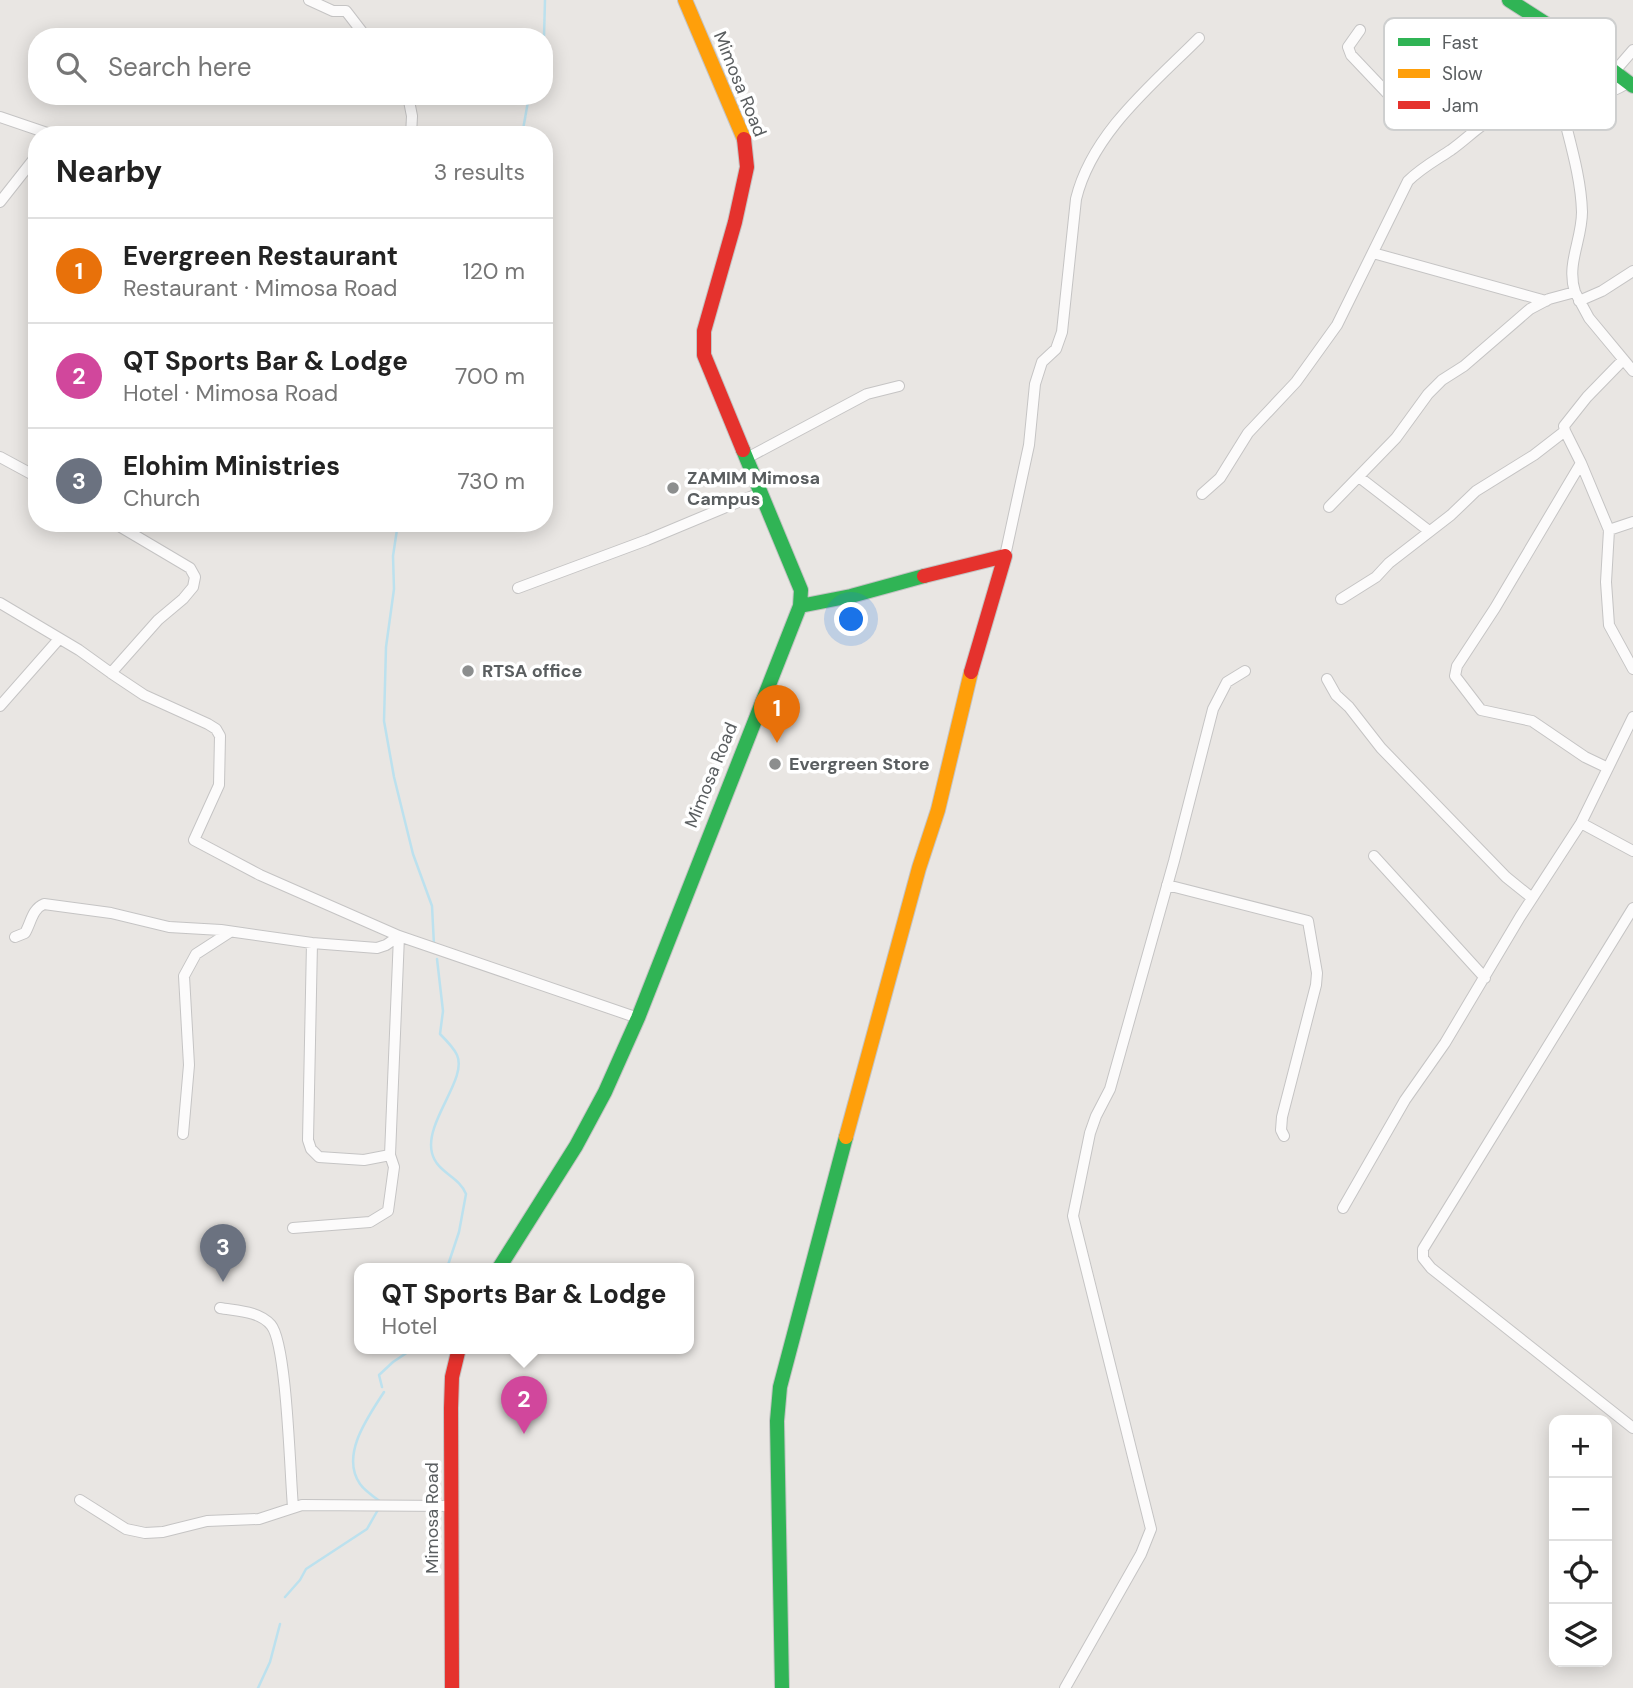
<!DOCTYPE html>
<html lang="en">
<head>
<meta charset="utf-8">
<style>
  body { margin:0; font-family:"DM Sans",sans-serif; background:#f6f6f6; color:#222 }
  .controls { position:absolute; right:21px; bottom:21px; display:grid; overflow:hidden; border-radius:14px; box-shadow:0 4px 18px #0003 }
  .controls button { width:63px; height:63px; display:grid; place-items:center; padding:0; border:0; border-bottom:2px solid #e0e0e0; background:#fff; color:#222; font:35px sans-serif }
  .you { position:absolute; left:852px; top:620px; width:24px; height:24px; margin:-18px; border:5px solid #fff; border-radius:50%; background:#1a73e8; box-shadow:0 0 0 10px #1a73e833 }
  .badge { display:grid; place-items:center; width:46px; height:46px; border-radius:50%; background:#d93025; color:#fff; font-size:23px; font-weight:700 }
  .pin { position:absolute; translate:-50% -58px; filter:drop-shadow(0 2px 4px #0008) }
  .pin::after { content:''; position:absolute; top:37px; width:24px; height:21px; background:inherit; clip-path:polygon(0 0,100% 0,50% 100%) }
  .popup { position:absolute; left:354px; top:1263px; width:340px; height:91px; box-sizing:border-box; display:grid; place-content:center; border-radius:14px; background:#fff; filter:drop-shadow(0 2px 5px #0005); font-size:23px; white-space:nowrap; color:#767676 }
  .popup b { font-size:26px; color:#222 }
  .popup::after { content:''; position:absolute; left:50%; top:100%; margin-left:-14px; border:14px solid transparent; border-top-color:#fff }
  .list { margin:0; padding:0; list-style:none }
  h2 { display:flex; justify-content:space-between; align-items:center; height:91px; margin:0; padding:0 28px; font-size:30px }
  h2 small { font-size:23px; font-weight:400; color:#767676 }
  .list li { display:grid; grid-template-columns:46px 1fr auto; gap:21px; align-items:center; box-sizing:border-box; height:105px; padding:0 28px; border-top:2px solid #e0e0e0 }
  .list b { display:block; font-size:26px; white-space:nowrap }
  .list p { margin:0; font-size:23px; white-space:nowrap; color:#767676 }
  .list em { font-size:23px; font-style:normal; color:#767676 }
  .icon { flex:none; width:38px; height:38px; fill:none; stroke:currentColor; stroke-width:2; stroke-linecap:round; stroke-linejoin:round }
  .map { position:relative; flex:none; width:1633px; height:1688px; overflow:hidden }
  .search { position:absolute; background:#fff; box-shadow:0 4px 18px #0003; left:28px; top:28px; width:525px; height:77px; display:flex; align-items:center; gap:18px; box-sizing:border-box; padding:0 24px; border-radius:28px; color:#767676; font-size:26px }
  .panel { position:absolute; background:#fff; box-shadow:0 4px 18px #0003; left:28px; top:126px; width:525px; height:406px; border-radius:28px }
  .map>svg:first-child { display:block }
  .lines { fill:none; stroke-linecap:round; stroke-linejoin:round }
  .stream { stroke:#bce1ee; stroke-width:2.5 }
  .street-casing { stroke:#c5c4c4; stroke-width:12 }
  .fast-casing { stroke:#c3c3c3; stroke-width:16 }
  .slow-casing { stroke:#c3c3c3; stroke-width:16 }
  .jam-casing { stroke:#c3c3c3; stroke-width:16 }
  .street { stroke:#fcfbfb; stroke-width:10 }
  .fast { stroke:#30b455; stroke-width:14 }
  .slow { stroke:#ff9f0a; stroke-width:14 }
  .jam { stroke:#e5322d; stroke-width:14 }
  .poi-dot { fill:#8c8e8e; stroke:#fff; stroke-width:2.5 }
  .labels { text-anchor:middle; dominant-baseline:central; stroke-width:7; stroke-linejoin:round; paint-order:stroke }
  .street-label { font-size:18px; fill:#5a5e60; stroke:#fff }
  .poi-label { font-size:18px; font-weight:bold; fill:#5a5e60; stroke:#fff; text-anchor:start }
  .key { fill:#fff; stroke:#cecfcf; stroke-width:2 }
  .key-label { font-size:19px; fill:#5a5e60 }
</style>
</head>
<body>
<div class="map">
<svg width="1633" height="1688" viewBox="0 0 1633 1688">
  <rect width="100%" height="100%" fill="#e9e6e3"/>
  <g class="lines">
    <path class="stream" d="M 544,37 L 545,0
      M 522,135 L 529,96
      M 398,523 L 393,556 L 394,589 L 386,647 L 384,721 L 394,777 L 413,854 L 432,906 L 434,945
      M 437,959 L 443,1011 L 440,1034 C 446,1040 454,1048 457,1055 C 468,1079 424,1122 432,1153 C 437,1173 459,1176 466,1194 L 459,1232 L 447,1268
      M 382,1387 L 379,1375 L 393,1362 L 414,1348
      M 381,1502 C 374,1497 365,1491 360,1484 C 340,1455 368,1417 384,1392
      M 285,1597 L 300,1580 L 306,1569 L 367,1529 L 379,1508
      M 258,1688 L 270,1662 L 280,1624"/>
    <g class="street-casing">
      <path id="street" d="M 309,0 L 333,11 L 346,11 L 366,37
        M 1360,30 L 1348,47 L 1351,55 L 1388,94 L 1405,106 L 1478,128
        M 1614,72 L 1633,50
        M 408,96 L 412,116 L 411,135
        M 1561,105 C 1569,140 1581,176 1582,212 C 1582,240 1566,264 1575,292
        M 0,117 L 53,135
        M 0,202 L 37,155
        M 1373,253 L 1546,301
        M 1579,301 L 1602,291 L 1633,271
        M 1565,431 L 1581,463 L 1609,530 L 1606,582 L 1609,625 L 1633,669
        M 0,457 L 37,477
        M 747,458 L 867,394 L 899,386
        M 1581,463 L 1495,608 L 1457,666 L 1455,676 L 1481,710 L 1532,721 L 1585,757 L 1608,768
        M 1359,477 L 1429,531
        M 1202,494 L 1220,478 L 1248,433 L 1296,382 L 1337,325 L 1408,181 C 1421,168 1436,160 1451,150 C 1471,136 1485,118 1509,112 C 1550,103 1592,106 1629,82
        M 1329,507 L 1396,438 L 1428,394 L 1442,380 L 1464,366 L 1530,309 L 1549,299 L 1575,292 L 1589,318 L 1633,371
        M 1609,530 L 1633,522
        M 1005,556 L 1029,445 L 1035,384 L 1042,362 L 1056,349 L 1062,332 L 1076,199 C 1092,133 1153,84 1199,38
        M 518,588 L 647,540 L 762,492
        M 1341,599 L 1376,577 L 1389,563 L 1451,515 L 1476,491 L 1534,455 L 1565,431 L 1564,426 L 1587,397 L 1623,360
        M 0,603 L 79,650 L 111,673 L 158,620 L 183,599 L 193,587 L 195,577 L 190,568 L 114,523
        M 111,673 L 144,695 L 208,724 L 216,729 L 220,736 L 219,785 L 194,840 L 260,875 L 399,936 L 638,1018
        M 1327,679 L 1336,695 L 1349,707 L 1381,748 L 1506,877 L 1532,898
        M 0,706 L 59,639
        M 1581,823 L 1633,851
        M 1374,856 L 1485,978
        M 1167,885 L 1308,921 L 1317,973 L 1316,985 L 1282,1117 L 1281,1130 L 1284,1136
        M 1633,908 L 1423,1249 L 1423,1258 L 1431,1268 L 1633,1428
        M 15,937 L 25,933 C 31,923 32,909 44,904 L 111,913 L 169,927 L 221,930 L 312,943 L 377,948 L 386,945 L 399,936
        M 312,943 L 308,1140 L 311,1149 L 319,1157 L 364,1160 L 390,1155
        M 183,1134 L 189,1065 L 184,976 L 196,954 L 230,932
        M 1343,1208 L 1405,1100 L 1445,1043 L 1520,917 L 1581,823 L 1633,717
        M 293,1228 L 370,1222 L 388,1211 L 394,1167 L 390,1155 L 399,936
        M 220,1308 C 237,1311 259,1311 271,1325 C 287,1344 290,1475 293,1507
        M 80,1500 L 126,1529 L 145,1533 L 163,1532 L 207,1521 L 259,1519 L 302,1505 L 451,1506
        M 1065,1688 L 1141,1554 L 1151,1529 L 1073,1216 L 1090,1133 L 1096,1116 L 1110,1089 L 1174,861 L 1213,709 L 1227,682 L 1245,671"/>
    </g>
    <g class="fast-casing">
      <path id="fast" d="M 1509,0 L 1579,45 L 1633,86
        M 800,606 L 851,596 L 924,576
        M 499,1268 L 576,1146 L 605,1092 L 638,1018 L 800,606 L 801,590 L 743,450
        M 782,1688 L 777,1421 L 780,1387 L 846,1137"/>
    </g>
    <g class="slow-casing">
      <path id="slow" d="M 685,0 L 744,139
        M 846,1137 L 919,868 L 938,810 L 971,672"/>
    </g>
    <g class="jam-casing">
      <path id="jam" d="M 743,450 L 704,355 L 704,331 L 735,222 L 747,167 L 744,139
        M 924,576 L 1005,556 L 971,672
        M 452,1688 L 451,1408 L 452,1377 L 459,1348"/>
    </g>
    <use href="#street" class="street"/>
    <use href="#fast" class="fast"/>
    <use href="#slow" class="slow"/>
    <use href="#jam" class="jam"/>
  </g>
  <g class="poi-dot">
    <circle cx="673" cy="488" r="7"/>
    <circle cx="468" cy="671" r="7"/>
    <circle cx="775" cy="764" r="7"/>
  </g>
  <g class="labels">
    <g class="street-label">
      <text transform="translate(740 84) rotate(68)">Mimosa Road</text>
      <text transform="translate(711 775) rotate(-68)">Mimosa Road</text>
      <text transform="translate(432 1518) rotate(-90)">Mimosa Road</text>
    </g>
    <g class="poi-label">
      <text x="687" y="478">ZAMIM Mimosa<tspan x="687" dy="21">Campus</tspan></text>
      <text x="482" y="671">RTSA office</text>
      <text x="789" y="764">Evergreen Store</text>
    </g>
  </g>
  <rect x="1384" y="18" width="232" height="112" rx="10" class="key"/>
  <rect x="1398" y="38" width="32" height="8" fill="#30b455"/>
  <rect x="1398" y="69" width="32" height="9" fill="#ff9f0a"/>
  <rect x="1398" y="101" width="32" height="8" fill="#e5322d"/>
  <g class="key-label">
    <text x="1442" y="49">Fast</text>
    <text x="1442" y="80">Slow</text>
    <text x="1442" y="112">Jam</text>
  </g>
</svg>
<div class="controls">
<button>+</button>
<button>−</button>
<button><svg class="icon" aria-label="locate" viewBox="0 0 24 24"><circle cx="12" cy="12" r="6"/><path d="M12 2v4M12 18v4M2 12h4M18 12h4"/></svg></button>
<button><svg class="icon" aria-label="layers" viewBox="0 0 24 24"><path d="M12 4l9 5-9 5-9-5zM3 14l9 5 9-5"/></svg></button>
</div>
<div class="you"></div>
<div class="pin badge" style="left:777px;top:743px;background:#e8710a">1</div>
<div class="pin badge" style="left:524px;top:1434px;background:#d1479c">2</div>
<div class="popup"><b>QT Sports Bar &amp; Lodge</b>Hotel</div>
<div class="pin badge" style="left:223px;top:1282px;background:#6b7280">3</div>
<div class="search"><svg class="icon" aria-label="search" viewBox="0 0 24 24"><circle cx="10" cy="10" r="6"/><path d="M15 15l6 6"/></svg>Search here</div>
<section class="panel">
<h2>Nearby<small>3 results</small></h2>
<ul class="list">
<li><span class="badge" style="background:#e8710a">1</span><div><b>Evergreen Restaurant</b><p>Restaurant · Mimosa Road</p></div><em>120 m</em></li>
<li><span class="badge" style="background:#d1479c">2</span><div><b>QT Sports Bar &amp; Lodge</b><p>Hotel · Mimosa Road</p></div><em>700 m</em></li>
<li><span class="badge" style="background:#6b7280">3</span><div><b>Elohim Ministries</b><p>Church</p></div><em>730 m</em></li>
</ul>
</section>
</div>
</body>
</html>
